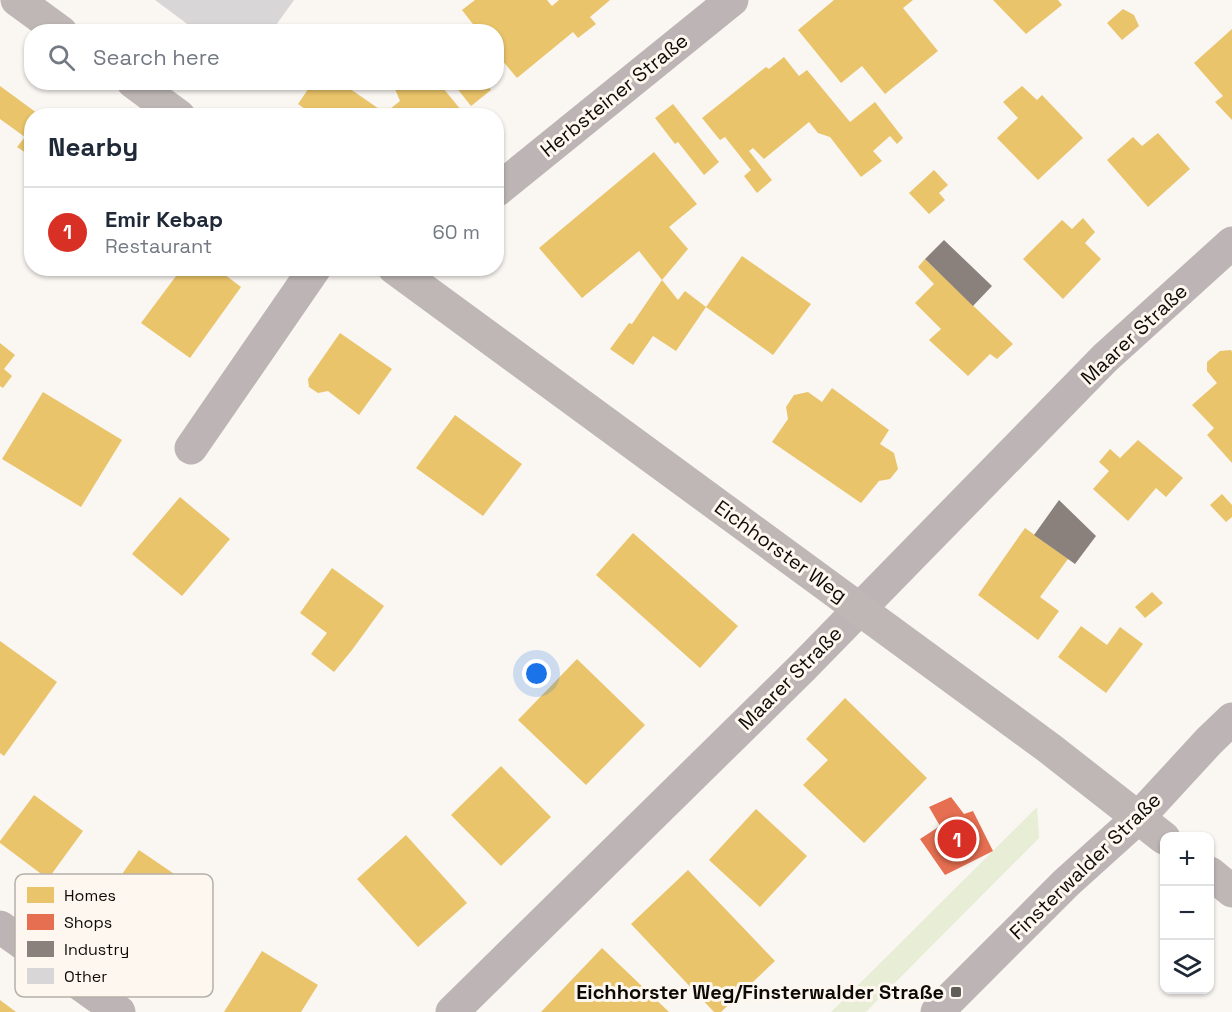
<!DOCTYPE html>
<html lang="en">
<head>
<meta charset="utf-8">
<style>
  body { margin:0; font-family:"Space Grotesk",sans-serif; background:#f2f2f3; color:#1f2937 }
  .controls { position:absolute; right:18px; bottom:18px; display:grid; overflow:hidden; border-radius:12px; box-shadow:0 2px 4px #0004 }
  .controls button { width:54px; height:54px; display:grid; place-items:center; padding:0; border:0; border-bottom:2px solid #e0e1e3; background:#fff; color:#1f2937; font:30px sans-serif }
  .you { position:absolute; left:537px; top:674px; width:21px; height:21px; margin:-15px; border:4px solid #fff; border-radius:50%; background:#1a73e8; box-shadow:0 0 0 9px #1a73e833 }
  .badge { display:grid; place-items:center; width:39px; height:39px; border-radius:50%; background:#d93025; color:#fff; font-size:20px; font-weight:700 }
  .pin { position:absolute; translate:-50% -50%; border:3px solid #fff; box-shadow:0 2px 6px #0006 }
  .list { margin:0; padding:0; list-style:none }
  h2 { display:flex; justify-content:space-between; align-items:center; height:78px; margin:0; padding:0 24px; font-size:26px }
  h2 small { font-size:20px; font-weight:400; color:#747a83 }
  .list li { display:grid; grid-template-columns:39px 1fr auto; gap:18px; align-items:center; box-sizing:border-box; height:90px; padding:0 24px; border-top:2px solid #e0e1e3 }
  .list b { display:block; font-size:22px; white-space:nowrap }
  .list p { margin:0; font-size:20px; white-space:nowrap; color:#747a83 }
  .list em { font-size:20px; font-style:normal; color:#747a83 }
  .icon { flex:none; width:33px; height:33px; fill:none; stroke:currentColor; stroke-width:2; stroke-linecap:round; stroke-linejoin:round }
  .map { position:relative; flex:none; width:1232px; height:1012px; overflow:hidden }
  .search { position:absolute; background:#fff; box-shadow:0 2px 4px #0004; left:24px; top:24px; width:480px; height:66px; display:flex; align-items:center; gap:15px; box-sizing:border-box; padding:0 21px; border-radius:24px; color:#747a83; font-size:22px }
  .panel { position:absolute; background:#fff; box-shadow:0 2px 4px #0004; left:24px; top:108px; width:480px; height:168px; border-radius:24px }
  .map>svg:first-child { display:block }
  .green { fill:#e8edd6 }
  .homes { fill:#e9c46a }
  .shops { fill:#e76f51 }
  .industry { fill:#8a817c }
  .building { fill:#d8d6d6 }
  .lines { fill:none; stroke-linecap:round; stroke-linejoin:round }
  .minor { stroke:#bdb5b5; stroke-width:33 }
  .major { stroke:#beb7b6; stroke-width:33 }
  .poi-dot { fill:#615d59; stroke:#fdf7ef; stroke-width:2 }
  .labels { text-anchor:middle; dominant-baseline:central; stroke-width:6; stroke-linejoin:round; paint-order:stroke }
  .street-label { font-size:20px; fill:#0e0b07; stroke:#fdf7ef }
  .poi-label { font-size:20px; font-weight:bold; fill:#0e0b07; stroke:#fdf7ef; text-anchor:end }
  .key { fill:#fdf7ef; stroke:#b5b0a9; stroke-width:1.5 }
  .key-label { font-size:16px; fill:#0e0b07 }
</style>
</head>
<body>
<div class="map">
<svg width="1232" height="1012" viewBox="0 0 1232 1012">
  <rect width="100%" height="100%" fill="#faf6f2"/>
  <path class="green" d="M 1037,807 L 1039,838 L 866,1012 L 831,1012 Z"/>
  <path class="homes" d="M 475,0 L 547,0 L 552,6 L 559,0 L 610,0 L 590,17 L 596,24 L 578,38 L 573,32 L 517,78 L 496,53 L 496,32 L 479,32 L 462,10 Z
    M 834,0 L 913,0 L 903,8 L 938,51 L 885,94 L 862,66 L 841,83 L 798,30 Z
    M 993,0 L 1058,0 L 1062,5 L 1026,34 Z
    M 1123,9 L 1134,15 L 1139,26 L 1122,40 L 1107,23 Z
    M 1232,29 L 1232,120 L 1215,102 L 1223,96 L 1194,63 Z
    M 784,57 L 799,76 L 807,70 L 850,122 L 875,102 L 903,138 L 897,144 L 890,136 L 873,151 L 882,161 L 861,177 L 830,137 L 818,133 L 809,122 L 764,159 L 753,148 L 749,151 L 772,180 L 757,193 L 744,176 L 751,170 L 725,137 L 720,140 L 702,118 L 766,67 L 769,69 Z
    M 313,82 L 340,82 L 385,113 L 400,101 L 392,82 L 438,82 L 466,116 L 315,116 L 298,104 Z
    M 452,82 L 485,82 L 491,90 L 471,106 Z
    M 0,86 L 41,116 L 32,116 L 32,157 L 17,147 L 25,137 L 0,119 Z
    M 1022,86 L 1037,100 L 1042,95 L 1083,138 L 1038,180 L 997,138 L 1018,118 L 1003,102 Z
    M 673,104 L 719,162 L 704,175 L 678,142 L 675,144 L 655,118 Z
    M 1158,133 L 1190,169 L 1148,207 L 1107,160 L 1133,137 L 1142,146 Z
    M 654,152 L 697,204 L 669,227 L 688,249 L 662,280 L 639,251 L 582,298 L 539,248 Z
    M 934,170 L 948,185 L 939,193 L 945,200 L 929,214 L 909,193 Z
    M 1083,218 L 1095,232 L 1085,243 L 1101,259 L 1063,299 L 1023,259 L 1062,220 L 1072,229 Z
    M 742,256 L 811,304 L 773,355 L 706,307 Z
    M 925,259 L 1013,344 L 997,359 L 990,354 L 968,376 L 929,340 L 941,329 L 915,303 L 934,284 L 918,267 Z
    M 182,268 L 216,268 L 241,287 L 190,358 L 141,323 Z
    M 662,280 L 678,300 L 685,291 L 706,307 L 676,351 L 653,336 L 633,365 L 610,349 L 629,323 L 632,324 Z
    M 340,333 L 392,369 L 359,415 L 328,391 L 318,393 L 309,387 L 308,379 Z
    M 0,343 L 15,355 L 4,369 L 12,376 L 3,388 L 0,386 Z
    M 1231,350 L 1232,352 L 1232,463 L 1207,435 L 1214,428 L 1192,405 L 1217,383 L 1207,371 L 1207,362 L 1220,351 Z
    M 832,388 L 889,430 L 880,444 L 894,453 L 898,469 L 890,479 L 879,481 L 861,503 L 772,442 L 788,419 L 786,407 L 794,395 L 808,392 L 822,402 Z
    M 43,392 L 122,440 L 81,507 L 2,459 Z
    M 455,415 L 522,464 L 483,516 L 416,468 Z
    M 1138,440 L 1183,478 L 1166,497 L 1156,488 L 1128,521 L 1093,489 L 1109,471 L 1099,462 L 1110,449 L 1120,458 Z
    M 1222,494 L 1232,505 L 1232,517 L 1226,522 L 1210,505 Z
    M 180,497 L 230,539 L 182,596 L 132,554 Z
    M 1025,528 L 1068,559 L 1040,597 L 1059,611 L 1038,640 L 978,595 Z
    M 633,533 L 738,626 L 700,668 L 596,575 Z
    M 332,568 L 384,606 L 352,650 L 334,672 L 311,654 L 327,633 L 300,613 Z
    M 1152,592 L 1163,603 L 1145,618 L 1135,607 Z
    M 1081,626 L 1107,645 L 1120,627 L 1143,644 L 1106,693 L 1058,657 Z
    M 0,641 L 57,682 L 4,756 L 0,753 Z
    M 577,659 L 645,725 L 586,785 L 518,720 Z
    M 845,698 L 927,778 L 864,843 L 803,785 L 828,760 L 806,739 Z
    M 501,766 L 551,817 L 501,866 L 451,815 Z
    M 34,795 L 83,831 L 48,879 L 0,843 L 0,841 Z
    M 756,809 L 807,856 L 760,907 L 709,860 Z
    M 406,835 L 467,903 L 418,947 L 357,879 Z
    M 139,850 L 183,880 L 144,934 L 101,904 Z
    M 688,870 L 775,961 L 721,1012 L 714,1012 L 631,924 Z
    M 602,948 L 669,1012 L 541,1012 Z
    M 262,951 L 318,985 L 301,1012 L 224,1012 Z
    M 0,1000 L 16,1012 L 0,1012 Z"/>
  <path class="shops" d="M 951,797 L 964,814 L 973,811 L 993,851 L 945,875 L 920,839 L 940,826 L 929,807 Z"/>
  <path class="industry" d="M 944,240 L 992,286 L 973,306 L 925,259 Z
    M 1059,500 L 1096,536 L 1075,564 L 1034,535 Z"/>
  <path class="building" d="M 155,0 L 294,0 L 271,32 L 198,32 Z"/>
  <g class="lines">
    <path class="minor" d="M 496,191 L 732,0
      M 191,448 L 315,268
      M 0,927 L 119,1012
      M 452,1012 L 803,667 L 1105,358 L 1232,243
      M 937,1012 L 1066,883 L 1138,818 L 1209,741 L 1232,719"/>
    <path class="major" d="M 17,0 L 61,32
      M 133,82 L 179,116
      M 394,268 L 1049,748 L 1164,838
      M 1210,873 L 1232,891"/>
  </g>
  <rect class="poi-dot" x="950" y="986" width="12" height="12" rx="3"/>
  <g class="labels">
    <g class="street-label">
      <text transform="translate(614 95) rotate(-39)">Herbsteiner Straße</text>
      <text transform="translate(1134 334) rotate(-43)">Maarer Straße</text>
      <text transform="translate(781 551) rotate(36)">Eichhorster Weg</text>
      <text transform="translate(790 678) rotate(-45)">Maarer Straße</text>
      <text transform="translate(1085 866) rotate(-44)">Finsterwalder Straße</text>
    </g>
    <g class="poi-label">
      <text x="944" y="992">Eichhorster Weg/Finsterwalder Straße</text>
    </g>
  </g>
  <rect x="15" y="874" width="198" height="123" rx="9" class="key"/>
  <rect x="27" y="887" width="27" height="16" fill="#e9c46a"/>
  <rect x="27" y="914" width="27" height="16" fill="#e76f51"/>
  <rect x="27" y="941" width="27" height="16" fill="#8a817c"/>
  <rect x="27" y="968" width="27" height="16" fill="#d8d6d6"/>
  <g class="key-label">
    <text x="64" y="901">Homes</text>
    <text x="64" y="928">Shops</text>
    <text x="64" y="955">Industry</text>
    <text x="64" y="982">Other</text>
  </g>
</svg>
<div class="controls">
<button>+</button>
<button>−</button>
<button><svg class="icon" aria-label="layers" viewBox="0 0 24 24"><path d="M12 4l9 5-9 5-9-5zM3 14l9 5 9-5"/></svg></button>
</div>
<div class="you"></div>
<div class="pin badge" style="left:957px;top:839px">1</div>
<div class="search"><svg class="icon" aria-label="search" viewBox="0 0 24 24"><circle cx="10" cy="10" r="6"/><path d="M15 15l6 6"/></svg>Search here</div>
<section class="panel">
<h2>Nearby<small></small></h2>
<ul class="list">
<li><span class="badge">1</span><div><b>Emir Kebap</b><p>Restaurant</p></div><em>60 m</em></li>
</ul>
</section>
</div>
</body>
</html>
